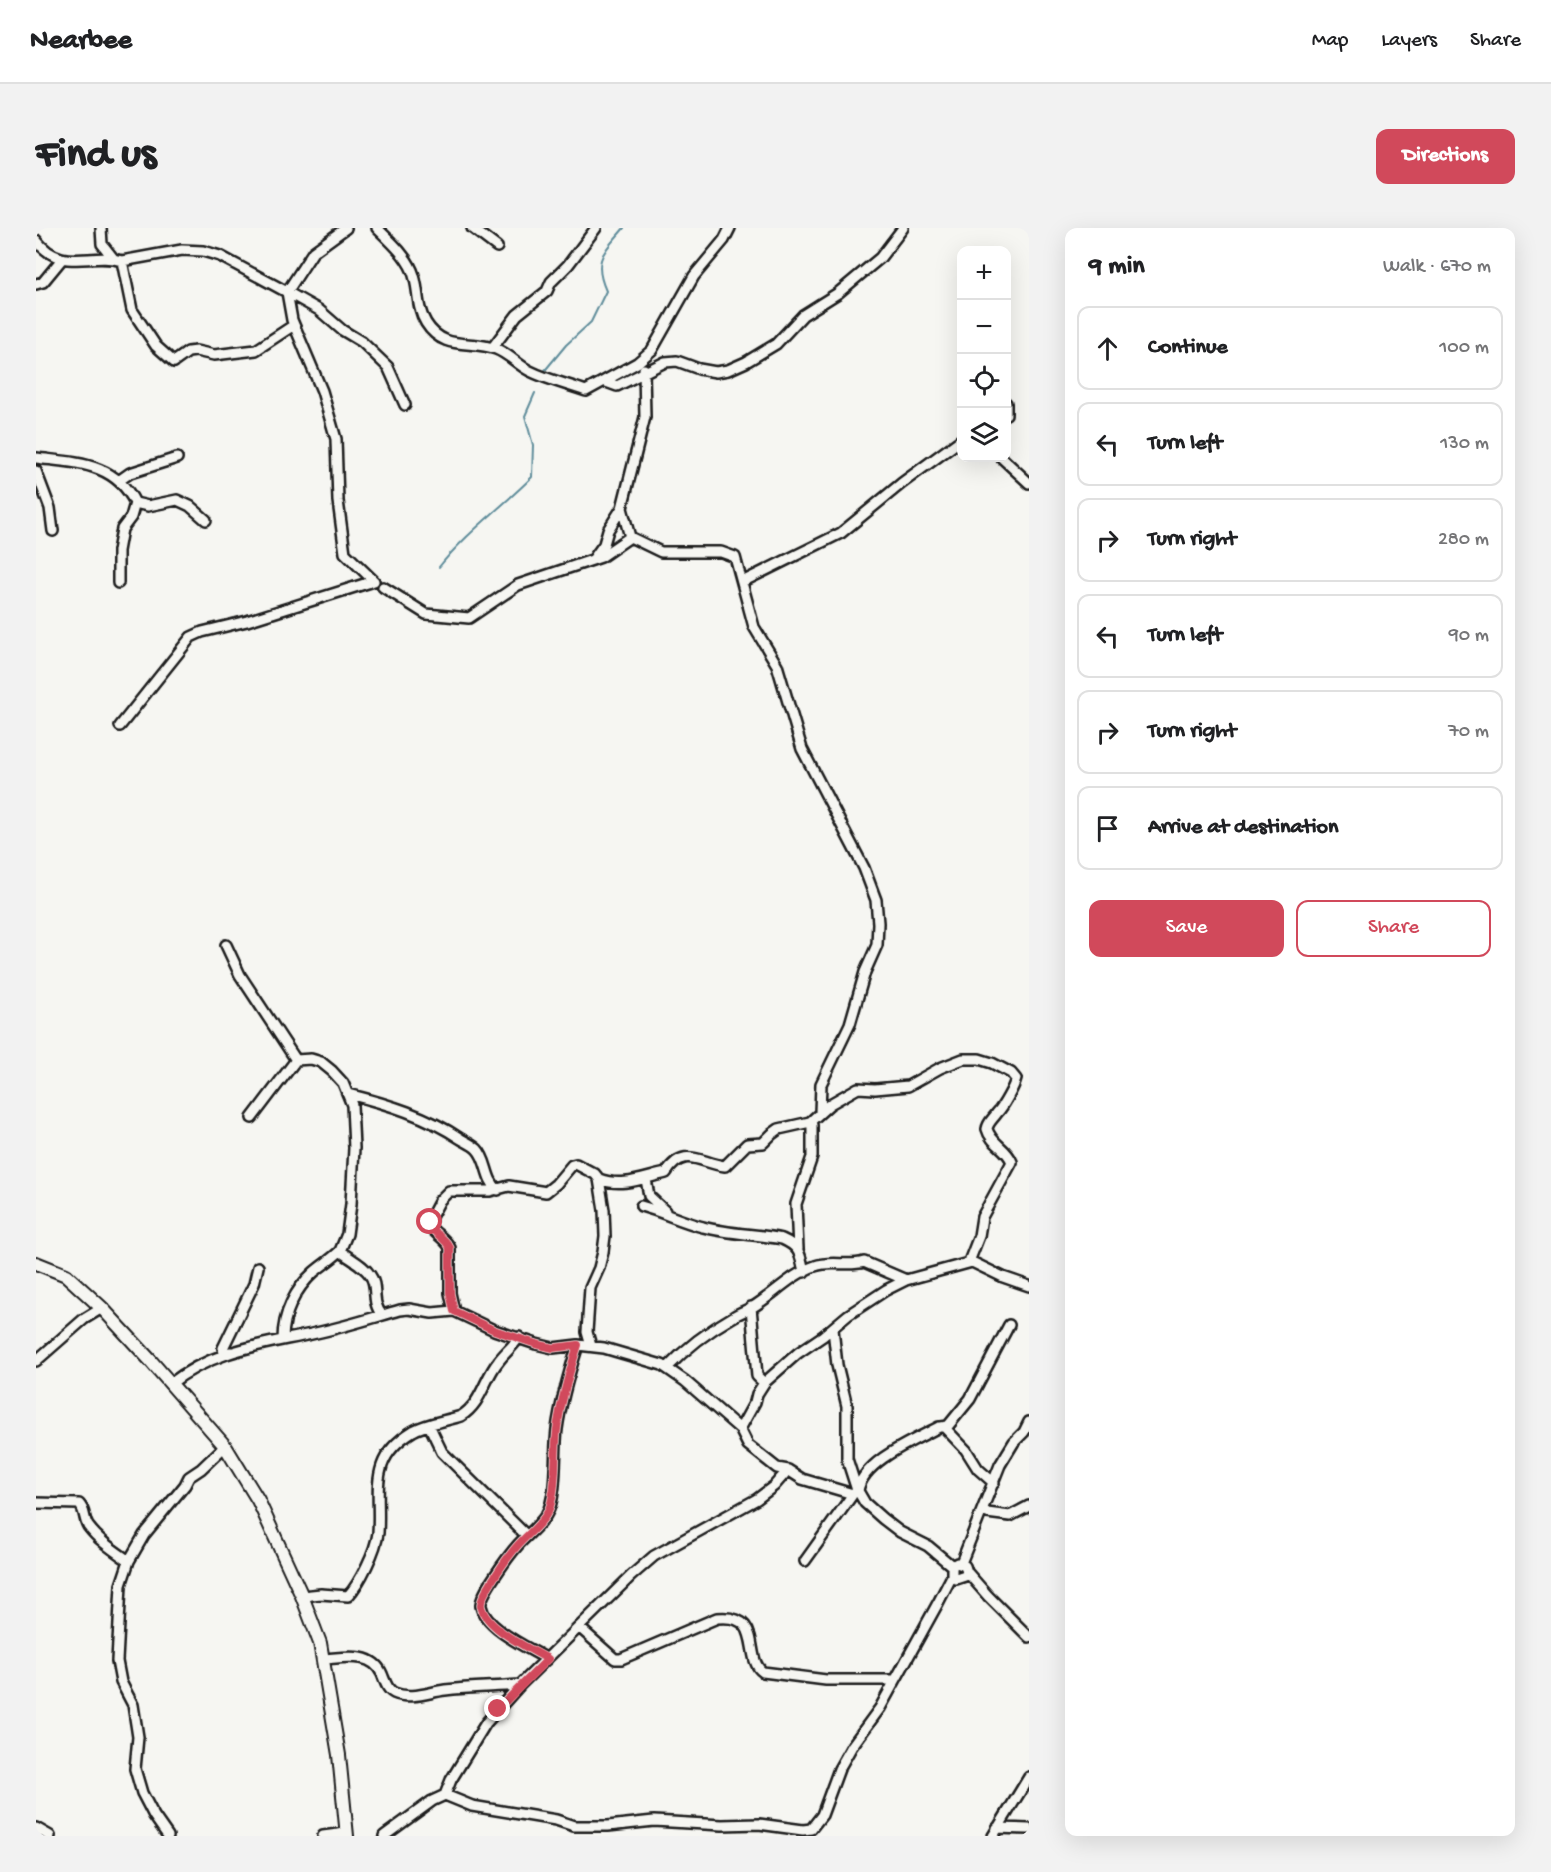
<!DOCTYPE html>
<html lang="en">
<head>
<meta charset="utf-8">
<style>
  body { margin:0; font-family:"Gochi Hand",sans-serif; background:#f2f2f2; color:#202124 }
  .controls { position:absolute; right:18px; top:18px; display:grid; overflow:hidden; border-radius:12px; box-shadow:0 6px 24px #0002 }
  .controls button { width:54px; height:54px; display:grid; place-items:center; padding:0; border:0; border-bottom:2px solid #e0e0e0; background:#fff; color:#202124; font:30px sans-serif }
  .stop { position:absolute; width:18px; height:18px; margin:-14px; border:4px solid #d1495b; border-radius:50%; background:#fff }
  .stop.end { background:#d1495b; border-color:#fff; box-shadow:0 2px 6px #0008 }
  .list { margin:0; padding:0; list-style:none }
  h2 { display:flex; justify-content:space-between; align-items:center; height:78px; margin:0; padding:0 24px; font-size:26px }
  h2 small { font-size:20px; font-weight:400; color:#757577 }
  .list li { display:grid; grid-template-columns:39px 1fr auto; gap:18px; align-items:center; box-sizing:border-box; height:84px; margin:0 12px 12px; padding:0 12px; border:2px solid #e0e0e0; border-radius:12px }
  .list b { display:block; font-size:22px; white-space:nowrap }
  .list em { font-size:20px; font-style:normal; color:#757577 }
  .actions { display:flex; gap:12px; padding:18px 24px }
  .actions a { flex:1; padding:14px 0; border:2px solid #d1495b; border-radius:12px; text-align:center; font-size:21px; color:#d1495b }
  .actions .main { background:#d1495b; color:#fff }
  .icon { flex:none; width:33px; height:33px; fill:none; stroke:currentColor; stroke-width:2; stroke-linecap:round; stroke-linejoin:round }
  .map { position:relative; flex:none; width:993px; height:1608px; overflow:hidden; border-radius:12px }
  header { display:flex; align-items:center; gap:36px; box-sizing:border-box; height:84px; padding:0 30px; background:#fff; border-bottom:2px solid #e0e0e0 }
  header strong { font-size:28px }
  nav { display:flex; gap:33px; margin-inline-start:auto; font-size:21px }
  .intro { display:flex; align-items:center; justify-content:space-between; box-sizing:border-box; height:144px; padding:0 36px }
  h1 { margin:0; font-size:42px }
  .button { padding:15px 27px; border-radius:12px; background:#d1495b; color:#fff; font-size:21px; font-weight:700 }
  main { display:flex; gap:36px; padding:0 36px }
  aside { flex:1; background:#fff; border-radius:12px; box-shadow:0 6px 24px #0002 }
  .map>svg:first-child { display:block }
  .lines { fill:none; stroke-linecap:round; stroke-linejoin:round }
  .stream { stroke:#608d9b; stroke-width:2 }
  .minor-casing { stroke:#1c1c1c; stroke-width:14 }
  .major-casing { stroke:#1c1c1c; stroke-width:16 }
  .minor { stroke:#f6f6f2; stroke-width:9 }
  .major { stroke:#f6f6f2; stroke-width:12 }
  .route { stroke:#d1495b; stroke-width:8 }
</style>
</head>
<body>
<header>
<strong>Nearbee</strong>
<nav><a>Map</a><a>Layers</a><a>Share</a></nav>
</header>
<div class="intro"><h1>Find us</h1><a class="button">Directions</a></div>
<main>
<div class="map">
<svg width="993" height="1608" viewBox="0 0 993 1608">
  <rect width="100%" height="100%" fill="#f6f6f2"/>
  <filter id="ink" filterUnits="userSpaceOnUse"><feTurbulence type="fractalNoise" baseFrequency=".0167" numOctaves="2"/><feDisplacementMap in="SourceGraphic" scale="12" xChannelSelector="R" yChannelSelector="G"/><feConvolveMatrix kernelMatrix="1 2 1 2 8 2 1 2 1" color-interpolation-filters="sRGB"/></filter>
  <g filter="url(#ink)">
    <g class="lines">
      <path class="stream" d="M 506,146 L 530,117 L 555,94 L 570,63 C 556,31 568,24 588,0
        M 403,339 C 430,305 465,280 496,249 L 497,217 L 489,188 L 499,165"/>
      <g class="minor-casing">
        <path id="minor" d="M 65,0 L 66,16 L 77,30
          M 341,0 C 354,13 369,26 376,42 C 384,60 379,77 390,95 C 408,124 435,111 460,121 C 473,126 482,137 494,143 C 512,152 531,156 550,163 L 601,135 L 616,122 L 658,48 L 688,12 L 694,0
          M 436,0 L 461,19
          M 0,12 C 26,46 55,23 86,33 L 146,22 L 167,23 L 184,28 L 251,64 L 277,24 L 310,0
          M 86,33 L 96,82 L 120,118 L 138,134 L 152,124 L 160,123 L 178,127 L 220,122 L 258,97
          M 0,56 L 7,54 L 26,31
          M 251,64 L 283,82 L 306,102 L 326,114 L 352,139 L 369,177
          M 457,119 L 481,87 L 511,63 L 515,54 L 532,37 L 560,0
          M 570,154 L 581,158 L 629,134 L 641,133 L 663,141 L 680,144 L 692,142 L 710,134 L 740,116 L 767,87 L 802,65 L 844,30 L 867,0
          M 970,175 L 970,186
          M 0,230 C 40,235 79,234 99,275 L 95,289 L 86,301 L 82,323 L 82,355
          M 966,230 L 993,255
          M 0,243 L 14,280 L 17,303
          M 84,252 L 94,245 L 141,230
          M 99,275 L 112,278 L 141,272 L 154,278 L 170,292
          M 586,280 L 594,309
          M 594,309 L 625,324 L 685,324 L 699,329 L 718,399 L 741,437 L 766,521 L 828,640 L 840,672 L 842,695 L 841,717 L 829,744 L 814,796 L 785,856 L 784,885
          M 558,330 L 568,316 L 572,302 L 586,280 L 609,189 L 608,141
          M 706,354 L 805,305 L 866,255 L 926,211
          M 347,359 L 390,386 L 433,390 L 482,357 L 565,329 L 594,309
          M 84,498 L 155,409 L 166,404 L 211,393 L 338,353 L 309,325 L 302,273 L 300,211 L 286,163 L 256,92 L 251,64
          M 190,717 L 204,747 L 260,832
          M 312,866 C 352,876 391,888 425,911 C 430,914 437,917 441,921 C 452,932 449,951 462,962
          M 216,890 L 260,832 L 275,831 L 285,834 L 296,843 L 307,855 L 316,877 L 318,920 L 315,976 L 311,1006 L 304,1023 C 314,1031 328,1037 334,1047 C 343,1059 334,1073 346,1087
          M 774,894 L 794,876 L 822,860 L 839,861 L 872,858 L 904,840 L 927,831 L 943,831 L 956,835 L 975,845 L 980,851 C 978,859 967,879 961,885 C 957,891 952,894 951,901 C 955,916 971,920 976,934 L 946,989 L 943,1008 L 934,1031 L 936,1034
          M 563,951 C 586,960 607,950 630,945 C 648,917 664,935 689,938 L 711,916 L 727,915 L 736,906 L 743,901 L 774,894 L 776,897 L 776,929 L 760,976 L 762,1021
          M 610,951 L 613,968 L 629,983
          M 605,978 C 627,984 646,994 667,999 C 693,1006 720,1006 746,1011 C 764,1019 764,1025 768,1044
          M 715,1079 L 721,1148 L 728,1155
          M 418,1083 L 414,1065 L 414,1020 C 411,1012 400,1006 394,999 L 395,989 L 404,972 L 413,963 L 454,963 L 473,958 L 510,964 L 520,956 L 536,937 L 540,936 L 559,946 L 563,951 L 568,982 L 569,1008 L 567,1024 L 563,1040 L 554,1060 L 551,1104 L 555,1118
          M 797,1101 L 801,1137 L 811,1178 L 811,1231 L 820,1259 L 822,1259
          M 247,1111 C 247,1086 259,1061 278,1044 C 286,1037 296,1031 304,1023
          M 195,1124 L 188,1125 L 187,1120 L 218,1056 L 222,1039
          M 0,1133 L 48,1091 L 66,1080
          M 631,1140 C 650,1120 674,1102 697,1089 C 703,1085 711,1082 717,1079 C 738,1066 756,1046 779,1038 C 795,1032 812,1039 828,1034 L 870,1052
          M 134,1156 C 179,1121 227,1117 280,1105 C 308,1099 336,1090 364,1082 L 373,1081 L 396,1085 L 418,1083 L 458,1102 L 500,1116 L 517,1120 L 542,1117 L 568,1120 L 626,1137 L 649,1153 L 704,1201 L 712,1217 L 741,1240 L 752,1242 L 766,1251 L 817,1266 L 822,1263 L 829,1275 L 847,1291 L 864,1304 L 892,1318 L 916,1338
          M 393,1197 L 406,1224 L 491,1308
          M 905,1199 L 912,1198 L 934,1171 L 973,1097
          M 704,1201 L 719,1174 L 721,1166 L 728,1155 L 762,1125 L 787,1108 L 812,1087 L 850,1062 L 870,1052 L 936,1034 L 967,1049 L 993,1058
          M 822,1263 C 826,1233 879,1212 903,1199 L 908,1199 L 930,1222 L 942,1241 L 958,1255
          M 0,1275 L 43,1276 C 50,1283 47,1290 52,1298 C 63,1313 79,1323 93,1333
          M 947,1281 L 951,1285 L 974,1288 L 993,1278
          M 769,1333 L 817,1266
          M 925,1335 L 964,1237 L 978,1214 L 988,1204 L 993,1194
          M 931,1344 L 952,1368 L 993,1409
          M 266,1368 L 285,1366 L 312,1368 C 324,1355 340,1322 342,1305 C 345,1262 331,1231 377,1203 C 391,1195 410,1193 425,1188 C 446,1175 448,1151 462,1134 C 468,1125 477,1119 483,1109
          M 544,1400 L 579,1431 L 585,1431 L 681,1390 C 729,1385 707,1431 727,1444 L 790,1452 L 859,1452
          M 287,1431 C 307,1430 336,1423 346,1446 C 349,1453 351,1462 358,1465 C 375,1472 393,1464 409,1462 C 434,1459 459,1459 484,1457
          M 511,1431 C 493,1420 449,1401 445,1378 C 443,1367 474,1326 482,1317 C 491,1307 503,1298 510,1287 C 522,1269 518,1223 521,1201 C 525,1172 533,1145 542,1117
          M 409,1567 L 415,1552 L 450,1495 L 484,1457 L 595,1348 L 618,1328 L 721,1271 L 738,1258 L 752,1242
          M 0,1600 L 14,1608
          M 961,1600 L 993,1601
          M 132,1608 L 118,1588 L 106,1565 L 99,1541 L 102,1509 L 100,1496 L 97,1477 L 85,1454 L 81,1433 L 85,1357 L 93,1333 L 108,1307 L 149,1257 L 153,1249 L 165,1241 L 189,1218
          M 287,1608 L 310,1605
          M 348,1608 L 396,1573 L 409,1567 L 436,1578 L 520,1592 L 538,1598 L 572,1598 L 618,1593 L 686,1597 L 723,1596 L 767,1602 L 775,1601 L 786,1587 L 803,1541 L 816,1518 L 844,1480 L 902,1375 L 916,1348 L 916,1338 L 921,1335 L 929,1338 L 931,1344 L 929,1348 L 920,1351 L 916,1348
          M 957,1608 L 993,1549"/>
      </g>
      <g class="major-casing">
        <path id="major" d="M 0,1035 L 30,1047 L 66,1080 L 114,1132 L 189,1218 L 222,1272 L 266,1368 L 284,1415 L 303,1527 L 311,1608"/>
      </g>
      <use href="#minor" class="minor"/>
      <use href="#major" class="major"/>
    </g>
  </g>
  <g class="lines" filter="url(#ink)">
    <path class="route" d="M 394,994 L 394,999 C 400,1006 411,1012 414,1020 L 414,1065 L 418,1083 L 458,1102 L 500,1116 L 517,1120 L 542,1117 C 533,1145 525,1172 521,1201 C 518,1223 522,1269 510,1287 C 503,1298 491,1307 482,1317 C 474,1326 443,1368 445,1378 C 450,1401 493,1420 512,1431 L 462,1481"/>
  </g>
</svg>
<div class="controls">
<button>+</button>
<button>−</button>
<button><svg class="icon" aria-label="locate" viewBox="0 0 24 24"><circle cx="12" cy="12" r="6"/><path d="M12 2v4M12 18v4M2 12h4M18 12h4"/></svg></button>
<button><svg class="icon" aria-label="layers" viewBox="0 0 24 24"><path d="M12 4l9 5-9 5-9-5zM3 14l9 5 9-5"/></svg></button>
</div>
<div class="stop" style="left:394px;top:994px"></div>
<div class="stop end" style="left:462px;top:1481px"></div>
</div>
<aside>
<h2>9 min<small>Walk · 670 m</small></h2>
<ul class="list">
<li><svg class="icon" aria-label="ahead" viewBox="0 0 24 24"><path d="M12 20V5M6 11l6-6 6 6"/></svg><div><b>Continue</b></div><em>100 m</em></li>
<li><svg class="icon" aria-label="left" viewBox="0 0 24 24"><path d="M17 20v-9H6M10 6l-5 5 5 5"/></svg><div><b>Turn left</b></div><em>130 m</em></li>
<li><svg class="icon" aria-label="right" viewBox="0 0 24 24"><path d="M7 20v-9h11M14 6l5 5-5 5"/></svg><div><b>Turn right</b></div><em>280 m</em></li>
<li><svg class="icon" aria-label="left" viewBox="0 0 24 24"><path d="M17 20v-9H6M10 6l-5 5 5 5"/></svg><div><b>Turn left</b></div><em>90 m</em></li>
<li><svg class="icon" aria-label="right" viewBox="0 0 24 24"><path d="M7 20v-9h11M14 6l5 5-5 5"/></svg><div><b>Turn right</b></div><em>70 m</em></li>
<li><svg class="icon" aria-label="arrive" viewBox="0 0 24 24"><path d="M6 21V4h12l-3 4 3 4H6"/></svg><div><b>Arrive at destination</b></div></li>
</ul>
<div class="actions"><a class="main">Save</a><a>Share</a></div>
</aside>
</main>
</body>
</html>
